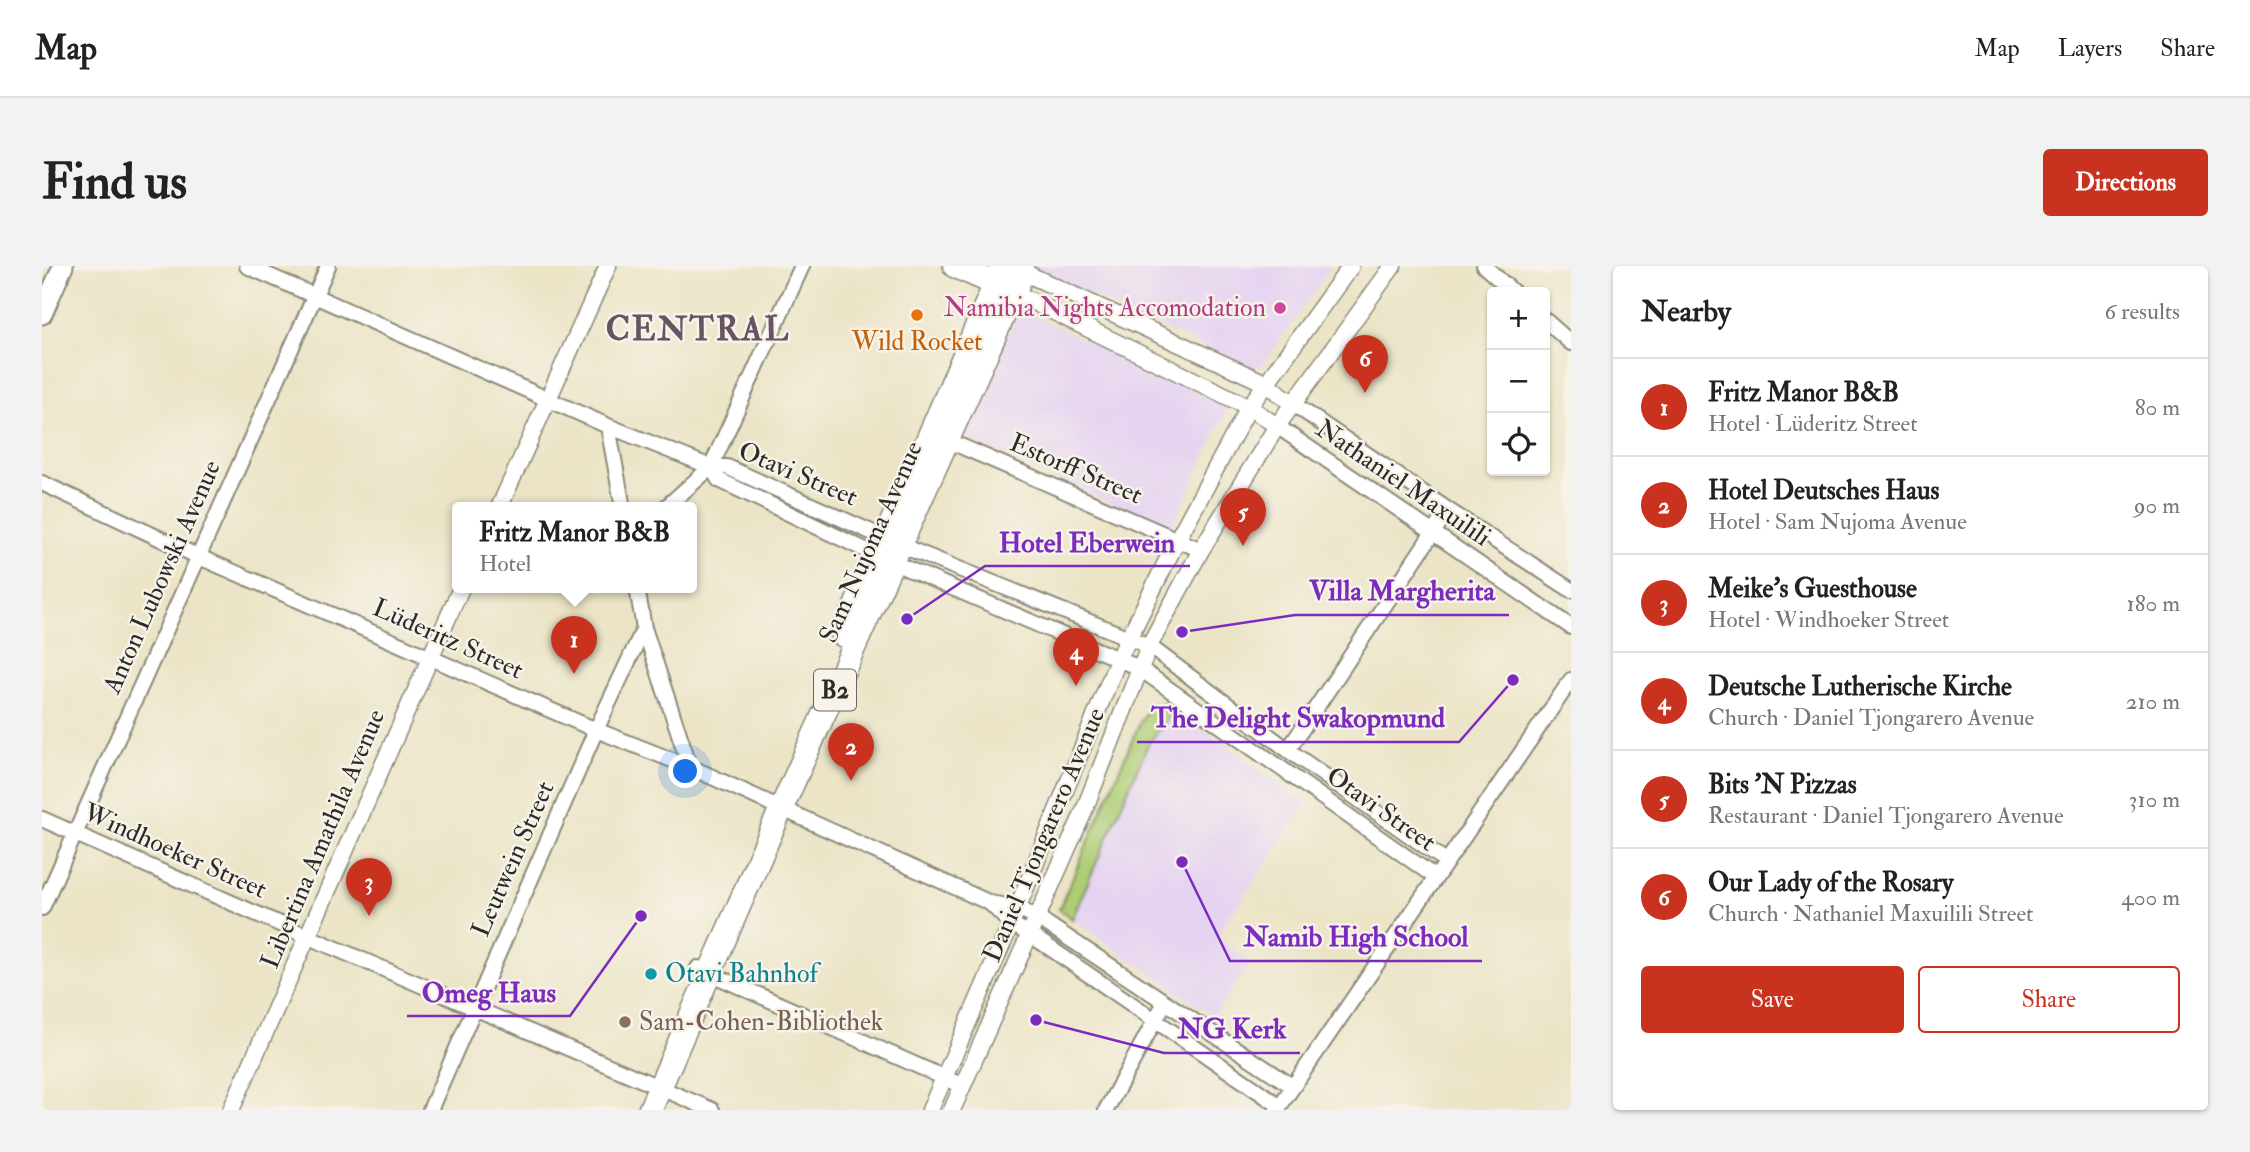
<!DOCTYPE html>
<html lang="en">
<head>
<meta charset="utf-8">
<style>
  body { margin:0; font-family:"IM FELL Double Pica",serif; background:#f2f2f2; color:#222 }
  .controls { position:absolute; right:21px; top:21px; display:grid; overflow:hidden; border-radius:7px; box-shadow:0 2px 5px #0004 }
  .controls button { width:63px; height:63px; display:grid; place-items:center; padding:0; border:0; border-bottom:2px solid #e0e0e0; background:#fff; color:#222; font:35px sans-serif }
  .you { position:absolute; left:644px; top:506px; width:24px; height:24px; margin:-18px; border:5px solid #fff; border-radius:50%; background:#1a73e8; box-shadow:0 0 0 10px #1a73e833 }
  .badge { display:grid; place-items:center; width:46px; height:46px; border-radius:50%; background:#c8321e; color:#fff; font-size:23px; font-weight:700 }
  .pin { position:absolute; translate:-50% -58px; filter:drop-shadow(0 2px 4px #0008) }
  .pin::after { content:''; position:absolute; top:37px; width:24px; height:21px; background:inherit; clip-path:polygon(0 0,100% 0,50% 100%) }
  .popup { position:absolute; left:410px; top:236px; width:245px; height:91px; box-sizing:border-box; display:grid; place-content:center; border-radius:7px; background:#fff; filter:drop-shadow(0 2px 5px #0005); font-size:23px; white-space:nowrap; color:#767676 }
  .popup b { font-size:26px; color:#222 }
  .popup::after { content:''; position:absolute; left:50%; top:100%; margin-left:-14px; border:14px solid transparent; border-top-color:#fff }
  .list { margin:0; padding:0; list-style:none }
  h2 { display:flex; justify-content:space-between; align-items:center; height:91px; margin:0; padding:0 28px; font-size:30px }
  h2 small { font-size:23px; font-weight:400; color:#767676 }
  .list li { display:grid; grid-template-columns:46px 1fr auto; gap:21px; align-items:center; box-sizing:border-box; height:98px; padding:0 28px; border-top:2px solid #e0e0e0 }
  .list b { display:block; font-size:26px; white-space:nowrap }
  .list p { margin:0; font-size:23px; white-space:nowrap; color:#767676 }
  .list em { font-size:23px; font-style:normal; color:#767676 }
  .actions { display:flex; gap:14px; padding:21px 28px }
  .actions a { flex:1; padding:16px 0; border:2px solid #c8321e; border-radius:7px; text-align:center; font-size:24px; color:#c8321e }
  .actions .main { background:#c8321e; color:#fff }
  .icon { flex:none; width:38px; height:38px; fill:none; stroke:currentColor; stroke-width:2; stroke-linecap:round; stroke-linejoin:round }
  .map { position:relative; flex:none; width:1529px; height:844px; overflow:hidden; border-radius:7px }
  header { display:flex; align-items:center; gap:42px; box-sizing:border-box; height:98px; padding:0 35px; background:#fff; border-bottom:2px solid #e0e0e0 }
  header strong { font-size:33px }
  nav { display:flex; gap:38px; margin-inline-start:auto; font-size:24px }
  .intro { display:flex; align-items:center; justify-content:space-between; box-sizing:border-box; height:168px; padding:0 42px }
  h1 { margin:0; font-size:49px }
  .button { padding:18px 32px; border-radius:7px; background:#c8321e; color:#fff; font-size:24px; font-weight:700 }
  main { display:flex; gap:42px; padding:0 42px }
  aside { flex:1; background:#fff; border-radius:7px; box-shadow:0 2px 5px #0004 }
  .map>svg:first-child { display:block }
  .built { fill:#e5d3f1 }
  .green { fill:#aecd74; stroke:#6c7c50; stroke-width:2 }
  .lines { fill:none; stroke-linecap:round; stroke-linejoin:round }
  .minor-casing { stroke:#8b8878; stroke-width:18 }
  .tertiary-casing { stroke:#8b8878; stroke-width:19 }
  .secondary-casing { stroke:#8b8878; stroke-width:23 }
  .trunk-casing { stroke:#8b8878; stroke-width:26 }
  .minor { stroke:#fff; stroke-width:14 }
  .tertiary { stroke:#fff; stroke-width:16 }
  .secondary { stroke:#fff; stroke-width:19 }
  .trunk { stroke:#fff; stroke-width:23 }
  .hotel-dot { fill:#d1479c; stroke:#f7f3e8; stroke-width:2.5 }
  .food-dot { fill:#e8710a; stroke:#f7f3e8; stroke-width:2.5 }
  .culture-dot { fill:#0f9aa8; stroke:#f7f3e8; stroke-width:2.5 }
  .education-dot { fill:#8d6e63; stroke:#f7f3e8; stroke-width:2.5 }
  .labels { text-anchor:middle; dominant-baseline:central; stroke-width:5; stroke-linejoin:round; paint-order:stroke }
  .shield { fill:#f7f3e8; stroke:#686764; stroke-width:2 }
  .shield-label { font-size:24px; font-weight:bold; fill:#2b2b2b }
  .hotel-label { font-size:26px; fill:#b23c85; stroke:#f7f3e8; text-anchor:end }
  .food-label { font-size:26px; fill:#c56008; stroke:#f7f3e8 }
  .street-label { font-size:26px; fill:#2b2b2b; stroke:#f7f3e8 }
  .culture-label { font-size:26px; fill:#0d838f; stroke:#f7f3e8; text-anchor:start }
  .education-label { font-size:26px; fill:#785e54; stroke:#f7f3e8; text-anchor:start }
  .district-label { font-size:33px; font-weight:bold; letter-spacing:2px; fill:#665462; stroke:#f7f3e8 }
  .leader { fill:none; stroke:#7b2cbf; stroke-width:2.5 }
  .callout-dot { fill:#7b2cbf; stroke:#f7f3e8; stroke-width:2.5 }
  .callout-label { font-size:28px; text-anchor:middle; font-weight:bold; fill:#7b2cbf; stroke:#f7f3e8; stroke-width:5; stroke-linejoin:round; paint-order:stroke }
</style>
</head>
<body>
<header>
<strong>Map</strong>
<nav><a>Map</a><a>Layers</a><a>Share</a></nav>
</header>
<div class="intro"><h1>Find us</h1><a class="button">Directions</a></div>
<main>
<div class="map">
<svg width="1529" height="844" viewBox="0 0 1529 844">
  <rect width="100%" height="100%" fill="#f7f3e8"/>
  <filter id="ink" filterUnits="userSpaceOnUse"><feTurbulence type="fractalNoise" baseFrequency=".0143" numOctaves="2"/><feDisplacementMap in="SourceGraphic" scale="14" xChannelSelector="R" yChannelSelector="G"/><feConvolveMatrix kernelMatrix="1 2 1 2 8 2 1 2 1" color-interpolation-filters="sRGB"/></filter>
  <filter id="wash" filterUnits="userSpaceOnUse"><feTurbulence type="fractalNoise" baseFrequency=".00686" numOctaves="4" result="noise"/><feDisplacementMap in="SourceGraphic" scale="28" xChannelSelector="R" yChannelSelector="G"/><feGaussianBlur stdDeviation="1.57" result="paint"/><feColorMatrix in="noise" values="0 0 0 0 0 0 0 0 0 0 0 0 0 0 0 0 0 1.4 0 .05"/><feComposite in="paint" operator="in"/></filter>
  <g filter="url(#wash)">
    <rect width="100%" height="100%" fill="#ebe4c6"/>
    <path class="built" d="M 992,0 L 1290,0 L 1220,99 L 1211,103 L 991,3 Z
      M 977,43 L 1186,141 L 1129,264 L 918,170 Z
      M 1133,444 L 1265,538 L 1174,671 L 1209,696 L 1171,750 L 1030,653 L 1106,478 Z"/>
    <path class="green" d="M 1118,437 L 1133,443 L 1106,478 L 1030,653 L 1017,643 L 1098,456 L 1106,443 Z"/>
  </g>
  <g filter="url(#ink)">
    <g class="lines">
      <g class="minor-casing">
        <path id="minor" d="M 205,0 L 566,160 L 669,201 L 685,201 L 858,279 L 1107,380 L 1246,484 L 1404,595
          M 1442,0 L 1471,26
          M 1503,54 L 1529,77
          M 1250,137 L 1406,244 L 1529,324
          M 566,160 L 581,242
          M 1235,160 L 1529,361
          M 900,172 L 1159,284
          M 669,201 L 677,214 L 836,290 L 1097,402 L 1393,611
          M 0,217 L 155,290 L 554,464 L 648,501 L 948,637 L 976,642 L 996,652 L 1250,820
          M 623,242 L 669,201 L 760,0
          M 595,322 L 602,362 L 648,501
          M 1246,484 L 1406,244
          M 0,553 L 267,671 L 670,844
          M 948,637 L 969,658 L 989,669 L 1238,840
          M 0,642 L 286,0
          M 656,702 L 921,820
          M 388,844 L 554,464 L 602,362
          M 1064,844 L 1123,736
          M 1235,844 L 1529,414"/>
      </g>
      <g class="tertiary-casing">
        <path id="tertiary" d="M 983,0 L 981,6 L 1223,117 L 1250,137
          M 971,26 L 1207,141 L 1235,160
          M 457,242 L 566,0
          M 189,844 L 419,322
          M 888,844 L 969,658 L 1076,394 L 1135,274 L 1207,141 L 1309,0
          M 910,844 L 1039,552 L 1107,380 L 1159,284 L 1235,160 L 1351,0"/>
      </g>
      <g class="secondary-casing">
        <path id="secondary" d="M 0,48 L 21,0"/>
      </g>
      <g class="trunk-casing">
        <path id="trunk" d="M 913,0 L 965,23
          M 801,369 L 961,0
          M 608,844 L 739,543 L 981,6 L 968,0"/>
      </g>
      <use href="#minor" class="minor"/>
      <use href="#tertiary" class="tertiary"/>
      <use href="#secondary" class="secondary"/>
      <use href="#trunk" class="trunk"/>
    </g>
  </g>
  <circle class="hotel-dot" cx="1238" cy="42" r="7"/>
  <circle class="food-dot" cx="875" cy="49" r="7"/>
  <circle class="culture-dot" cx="609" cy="708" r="7"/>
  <circle class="education-dot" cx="583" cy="756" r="7"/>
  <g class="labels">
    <rect class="shield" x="772" y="403.5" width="42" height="41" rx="5"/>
    <g class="shield-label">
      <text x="793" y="424">B2</text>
    </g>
    <g class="hotel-label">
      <text x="1224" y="42">Namibia Nights Accomodation</text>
    </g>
    <g class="food-label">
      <text x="875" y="76">Wild Rocket</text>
    </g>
    <g class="street-label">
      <text transform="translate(1034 203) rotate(23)">Estorff Street</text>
      <text transform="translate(756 208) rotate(23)">Otavi Street</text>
      <text transform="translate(1361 217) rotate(34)">Nathaniel Maxuilili</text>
      <text transform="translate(829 276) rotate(-66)">Sam Nujoma Avenue</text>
      <text transform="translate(120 311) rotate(-66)">Anton Lubowski Avenue</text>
      <text transform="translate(406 373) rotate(24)">Lüderitz Street</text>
      <text transform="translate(1339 543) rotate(35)">Otavi Street</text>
      <text transform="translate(1002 569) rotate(-67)">Daniel Tjongarero Avenue</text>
      <text transform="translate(281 573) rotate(-67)">Libertina Amathila Avenue</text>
      <text transform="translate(133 585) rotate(24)">Windhoeker Street</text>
      <text transform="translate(471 593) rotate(-66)">Leutwein Street</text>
    </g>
    <g class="culture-label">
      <text x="623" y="708">Otavi Bahnhof</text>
    </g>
    <g class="education-label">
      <text x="597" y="756">Sam-Cohen-Bibliothek</text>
    </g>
    <g class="district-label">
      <text x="656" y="63">CENTRAL</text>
    </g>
  </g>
  <path class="leader" d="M865 353L943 300H1148M1140 366L1253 349H1467M1471 414L1417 476H1095M1140 596L1188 695H1440M599 650L528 750H365M994 754L1122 787H1258"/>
  <g class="callout-dot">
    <circle cx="865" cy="353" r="7"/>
    <circle cx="1140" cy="366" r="7"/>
    <circle cx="1471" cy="414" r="7"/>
    <circle cx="1140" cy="596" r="7"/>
    <circle cx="599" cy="650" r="7"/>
    <circle cx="994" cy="754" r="7"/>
  </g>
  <g class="callout-label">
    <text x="1045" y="286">Hotel Eberwein</text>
    <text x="1360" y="334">Villa Margherita</text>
    <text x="1256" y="461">The Delight Swakopmund</text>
    <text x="1314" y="680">Namib High School</text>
    <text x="447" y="736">Omeg Haus</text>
    <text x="1190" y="772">NG Kerk</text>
  </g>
</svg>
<div class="controls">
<button>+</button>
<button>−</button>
<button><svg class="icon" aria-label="locate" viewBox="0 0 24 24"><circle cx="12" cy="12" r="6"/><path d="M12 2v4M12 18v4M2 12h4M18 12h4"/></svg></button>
</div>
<div class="you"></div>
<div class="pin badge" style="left:532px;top:408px">1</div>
<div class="popup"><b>Fritz Manor B&amp;B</b>Hotel</div>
<div class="pin badge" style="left:809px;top:515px">2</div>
<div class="pin badge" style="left:327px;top:650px">3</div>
<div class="pin badge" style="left:1034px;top:420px">4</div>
<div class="pin badge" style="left:1201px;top:280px">5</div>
<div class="pin badge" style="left:1323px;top:127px">6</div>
</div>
<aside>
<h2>Nearby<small>6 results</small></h2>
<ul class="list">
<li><span class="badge">1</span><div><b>Fritz Manor B&amp;B</b><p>Hotel · Lüderitz Street</p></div><em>80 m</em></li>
<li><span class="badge">2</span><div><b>Hotel Deutsches Haus</b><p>Hotel · Sam Nujoma Avenue</p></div><em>90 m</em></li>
<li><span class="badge">3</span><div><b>Meike's Guesthouse</b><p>Hotel · Windhoeker Street</p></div><em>180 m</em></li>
<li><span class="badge">4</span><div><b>Deutsche Lutherische Kirche</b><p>Church · Daniel Tjongarero Avenue</p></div><em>210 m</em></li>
<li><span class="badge">5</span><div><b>Bits 'N Pizzas</b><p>Restaurant · Daniel Tjongarero Avenue</p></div><em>310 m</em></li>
<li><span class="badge">6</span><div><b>Our Lady of the Rosary</b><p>Church · Nathaniel Maxuilili Street</p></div><em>400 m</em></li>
</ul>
<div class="actions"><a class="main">Save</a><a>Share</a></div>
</aside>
</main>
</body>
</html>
